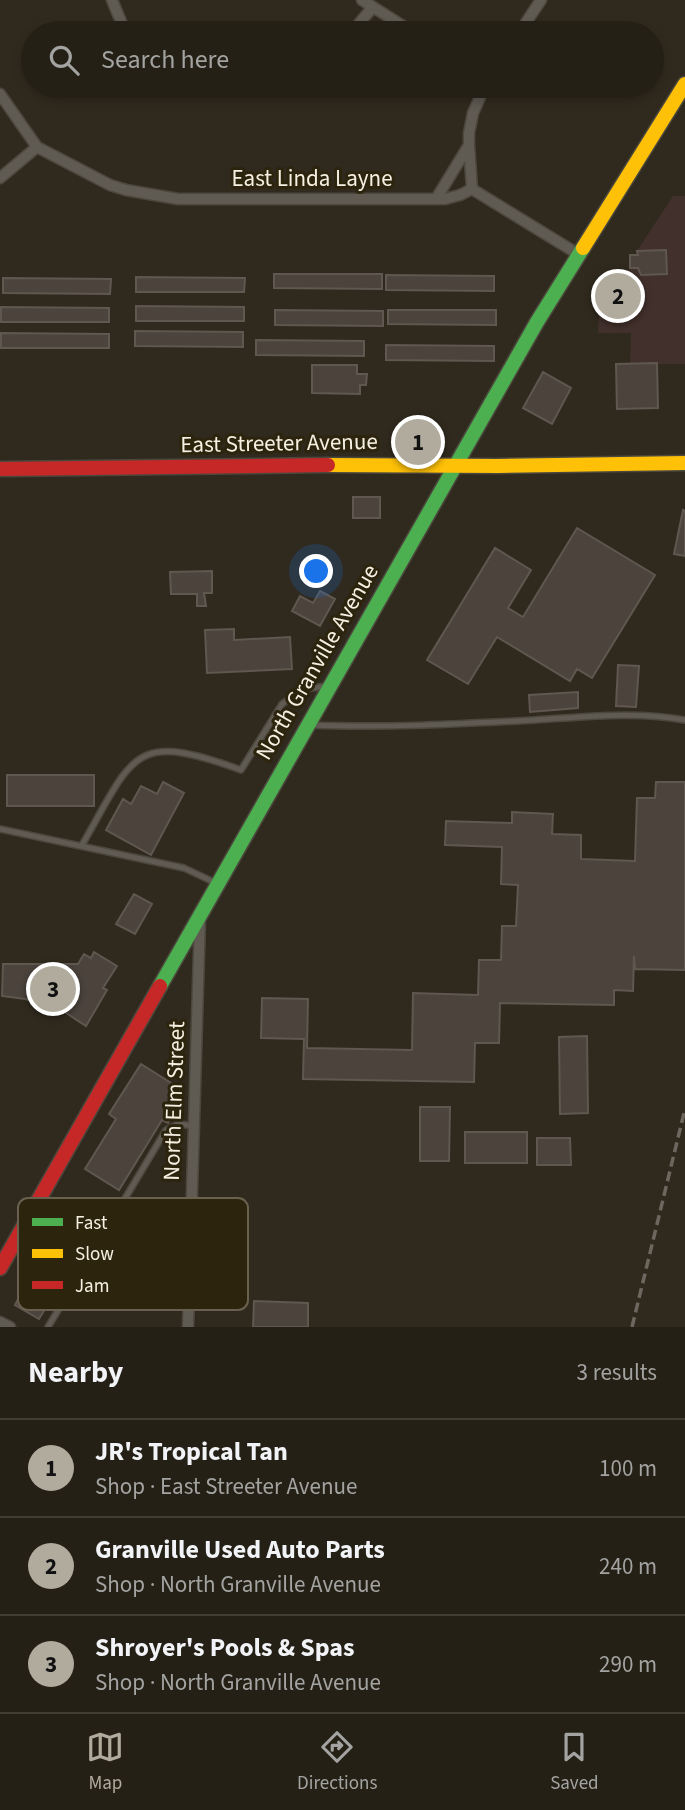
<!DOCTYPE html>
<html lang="en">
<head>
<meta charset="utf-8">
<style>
  body { margin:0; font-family:"Source Sans 3",sans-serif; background:#302d23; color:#f1f3f6 }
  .you { position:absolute; left:317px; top:572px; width:24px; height:24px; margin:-18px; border:5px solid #fff; border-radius:50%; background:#1a73e8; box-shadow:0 0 0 10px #1a73e833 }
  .badge { display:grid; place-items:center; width:46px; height:46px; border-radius:50%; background:#b0ab9d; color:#111; font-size:23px; font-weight:700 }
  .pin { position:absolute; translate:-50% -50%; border:4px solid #fff; box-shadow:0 2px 7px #0006 }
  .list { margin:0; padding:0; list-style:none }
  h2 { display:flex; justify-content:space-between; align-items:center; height:91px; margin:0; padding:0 28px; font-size:30px }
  h2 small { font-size:23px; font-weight:400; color:#a3a3a1 }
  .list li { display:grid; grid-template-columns:46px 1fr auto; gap:21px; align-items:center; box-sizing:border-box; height:98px; padding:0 28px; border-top:2px solid #413e35 }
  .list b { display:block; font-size:26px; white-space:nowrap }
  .list p { margin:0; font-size:23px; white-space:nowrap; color:#a3a3a1 }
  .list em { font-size:23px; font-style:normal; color:#a3a3a1 }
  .icon { flex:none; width:38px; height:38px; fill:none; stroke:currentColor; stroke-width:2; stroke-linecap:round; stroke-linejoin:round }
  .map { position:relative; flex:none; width:685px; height:1327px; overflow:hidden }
  .search { position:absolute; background:#242016; box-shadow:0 4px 10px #0003; left:21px; right:21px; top:21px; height:77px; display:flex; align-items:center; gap:18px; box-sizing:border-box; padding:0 24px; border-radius:38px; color:#a3a3a1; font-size:26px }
  .sheet { height:385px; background:#242016 }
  nav { display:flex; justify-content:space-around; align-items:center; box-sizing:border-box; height:98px; border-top:2px solid #413e35; background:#242016; font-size:19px; color:#a3a3a1 }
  nav a { display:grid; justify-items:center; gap:4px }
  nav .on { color:#b0ab9d }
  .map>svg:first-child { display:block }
  .industrial { fill:#42302c }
  .building { fill:#4c433d; stroke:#5f5750; stroke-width:2 }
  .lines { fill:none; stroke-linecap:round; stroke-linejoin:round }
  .lane-casing { stroke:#4b473d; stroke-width:8 }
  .street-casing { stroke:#4b473d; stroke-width:13 }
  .fast-casing { stroke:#4b473d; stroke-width:17 }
  .slow-casing { stroke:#4b473d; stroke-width:17 }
  .jam-casing { stroke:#4b473d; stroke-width:17 }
  .lane { stroke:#5f5a52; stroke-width:5 }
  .street { stroke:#5f5a52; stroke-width:10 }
  .fast { stroke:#4caf50; stroke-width:14 }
  .slow { stroke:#ffc107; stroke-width:14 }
  .jam { stroke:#c62828; stroke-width:14 }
  .rail { stroke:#6c685f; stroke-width:3.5; stroke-dasharray:10 5; stroke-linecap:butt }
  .labels { text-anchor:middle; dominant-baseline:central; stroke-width:6; stroke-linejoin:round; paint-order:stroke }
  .street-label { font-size:23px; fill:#f5f0e2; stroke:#2d240e }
  .key { fill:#2d240e; stroke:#69614e; stroke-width:2 }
  .key-label { font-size:19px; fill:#f5f0e2 }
</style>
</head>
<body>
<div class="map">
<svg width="685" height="1327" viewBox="0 0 685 1327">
  <rect width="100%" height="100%" fill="#302a1e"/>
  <path class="industrial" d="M 673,196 L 685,196 L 685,364 L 630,364 L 631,333 L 598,333 L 599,304 L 637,305 L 638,284 L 624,283 L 630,268 L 638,268 L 641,275 L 667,273 L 666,250 L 637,251 Z"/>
  <path class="building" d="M 666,250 L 667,274 L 641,275 L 638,268 L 630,268 L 630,255 L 638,255 L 637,251 Z
    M 274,274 L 382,274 L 382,289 L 274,288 Z
    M 386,275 L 494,276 L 494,291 L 386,290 Z
    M 136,277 L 245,278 L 244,292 L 136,292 Z
    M 3,278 L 111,279 L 110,294 L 3,293 Z
    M 608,283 L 638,284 L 637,306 L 599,304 L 600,287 L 609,287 Z
    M 136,306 L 244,307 L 244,321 L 136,321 Z
    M 1,307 L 109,308 L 109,322 L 1,322 Z
    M 275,310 L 383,311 L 383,326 L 275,325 Z
    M 388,310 L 496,310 L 496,325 L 388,324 Z
    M 135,331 L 243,332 L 243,347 L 135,346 Z
    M 1,333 L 109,334 L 109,348 L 1,348 Z
    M 256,340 L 364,341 L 364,356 L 256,355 Z
    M 386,345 L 494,346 L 494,361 L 386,360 Z
    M 657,363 L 658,408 L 617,409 L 616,364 Z
    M 312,365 L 357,365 L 357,374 L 367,374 L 366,385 L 360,385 L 360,394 L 312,393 Z
    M 543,372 L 571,388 L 552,424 L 523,408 Z
    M 419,424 L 420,428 L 428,428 L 428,433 L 432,433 L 433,451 L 404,452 L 402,425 Z
    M 353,497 L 380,497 L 380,518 L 353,518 Z
    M 683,510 L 685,511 L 685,556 L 674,554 Z
    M 577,528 L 655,575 L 592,678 L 577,669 L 570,681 L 497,637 L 468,684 L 427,660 L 495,548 L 531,570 L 508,608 L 523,617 Z
    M 212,571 L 212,593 L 204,593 L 206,606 L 197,606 L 197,594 L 171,594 L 170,572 Z
    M 320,591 L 335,599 L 320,626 L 292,611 L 300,596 L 313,603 Z
    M 234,629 L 234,640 L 290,637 L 292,669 L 207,673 L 205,630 Z
    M 618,665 L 639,666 L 636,707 L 616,706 Z
    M 578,692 L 578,708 L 530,712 L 529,695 Z
    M 7,775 L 94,775 L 94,806 L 7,806 Z
    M 163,782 L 184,793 L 151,855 L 106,830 L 123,799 L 131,804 L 141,786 L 157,794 Z
    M 656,782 L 685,782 L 685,970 L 635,969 L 634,956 L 633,991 L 614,990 L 614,1005 L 500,1003 L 499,1043 L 475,1043 L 474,1082 L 303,1079 L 304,1039 L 261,1038 L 262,998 L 308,999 L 307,1048 L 412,1050 L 413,993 L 478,995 L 479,960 L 501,960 L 502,926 L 516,926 L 518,885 L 501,884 L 502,847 L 445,845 L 446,821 L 512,823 L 512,812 L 553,814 L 552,834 L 581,835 L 581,859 L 635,861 L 637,798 L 655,798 Z
    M 134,894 L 152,904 L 135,934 L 116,924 Z
    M 94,952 L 117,966 L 103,988 L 107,990 L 86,1026 L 63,1011 L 25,999 L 2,996 L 3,964 L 78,964 L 84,954 L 91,958 Z
    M 587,1036 L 588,1113 L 560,1114 L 559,1037 Z
    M 141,1064 L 179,1088 L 176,1110 L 168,1123 L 162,1120 L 119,1190 L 85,1169 L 116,1119 L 109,1114 Z
    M 420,1107 L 450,1107 L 449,1161 L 420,1161 Z
    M 465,1132 L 527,1132 L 527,1163 L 465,1163 Z
    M 537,1138 L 570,1138 L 571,1165 L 537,1165 Z
    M 40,1256 L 69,1270 L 39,1319 L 15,1305 Z
    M 254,1301 L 308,1303 L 308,1327 L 253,1327 Z"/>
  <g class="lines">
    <g class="lane-casing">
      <path id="lane" d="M 310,725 C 385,728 461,724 535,720 C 585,717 636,711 685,720
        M 0,829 L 184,868 L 218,884
        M 82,845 C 134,755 132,730 241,770 L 282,704 L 304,689 L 327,686
        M 48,1327 L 166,1130 L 178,1124 L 195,1126"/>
    </g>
    <g class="street-casing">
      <path id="street" d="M 112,0 L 122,24 L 130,33
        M 362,0 L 414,33
        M 351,33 L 373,7
        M 519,33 L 541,0
        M 0,94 L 37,147 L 110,185 L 126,190 L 178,199 L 445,199 L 460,195 L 472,189 L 578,254
        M 469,145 L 472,189
        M 0,178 L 37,147
        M 436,199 L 469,145 L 469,133 L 473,113 L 485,86
        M 0,1322 L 10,1327
        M 188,1327 L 200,918"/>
    </g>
    <g class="fast-casing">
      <path id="fast" d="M 160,986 L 537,322 L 583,248"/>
    </g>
    <g class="slow-casing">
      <path id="slow" d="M 583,248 L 685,84
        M 328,465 L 498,466 L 685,463"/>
    </g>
    <g class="jam-casing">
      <path id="jam" d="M 0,469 L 328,465
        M 0,1268 L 160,986"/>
    </g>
    <use href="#lane" class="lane"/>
    <use href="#street" class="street"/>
    <use href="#fast" class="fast"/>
    <use href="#slow" class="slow"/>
    <use href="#jam" class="jam"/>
    <path class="rail" d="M 632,1327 L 685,1109"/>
  </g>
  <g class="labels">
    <g class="street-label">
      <text x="312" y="178">East Linda Layne</text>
      <text transform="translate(279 443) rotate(-1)">East Streeter Avenue</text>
      <text transform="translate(317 662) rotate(-60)">North Granville Avenue</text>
      <text transform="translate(174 1101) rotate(-88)">North Elm Street</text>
    </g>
  </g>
  <rect x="18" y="1198" width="230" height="112" rx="10" class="key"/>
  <rect x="32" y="1218" width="31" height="8" fill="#4caf50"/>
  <rect x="32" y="1249" width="31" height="9" fill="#ffc107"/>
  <rect x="32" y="1281" width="31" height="8" fill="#c62828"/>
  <g class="key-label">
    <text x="75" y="1229">Fast</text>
    <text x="75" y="1260">Slow</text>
    <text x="75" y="1292">Jam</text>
  </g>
</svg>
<div class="you"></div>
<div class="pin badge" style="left:418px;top:442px">1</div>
<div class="pin badge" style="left:618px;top:296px">2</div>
<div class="pin badge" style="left:53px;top:989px">3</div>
<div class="search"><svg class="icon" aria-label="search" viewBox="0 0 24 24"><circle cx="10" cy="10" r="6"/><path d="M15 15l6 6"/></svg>Search here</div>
</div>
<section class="sheet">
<h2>Nearby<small>3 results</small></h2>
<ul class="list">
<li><span class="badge">1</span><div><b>JR's Tropical Tan</b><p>Shop · East Streeter Avenue</p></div><em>100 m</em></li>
<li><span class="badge">2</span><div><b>Granville Used Auto Parts</b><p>Shop · North Granville Avenue</p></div><em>240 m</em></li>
<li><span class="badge">3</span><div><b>Shroyer's Pools &amp; Spas</b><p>Shop · North Granville Avenue</p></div><em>290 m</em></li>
</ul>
</section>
<nav>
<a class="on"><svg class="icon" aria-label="map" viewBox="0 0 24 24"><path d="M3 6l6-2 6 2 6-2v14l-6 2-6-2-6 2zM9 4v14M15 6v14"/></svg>Map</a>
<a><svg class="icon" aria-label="directions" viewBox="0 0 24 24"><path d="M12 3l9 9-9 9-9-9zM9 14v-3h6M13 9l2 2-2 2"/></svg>Directions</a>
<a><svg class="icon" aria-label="saved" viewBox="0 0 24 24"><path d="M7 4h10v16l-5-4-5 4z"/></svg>Saved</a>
</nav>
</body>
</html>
